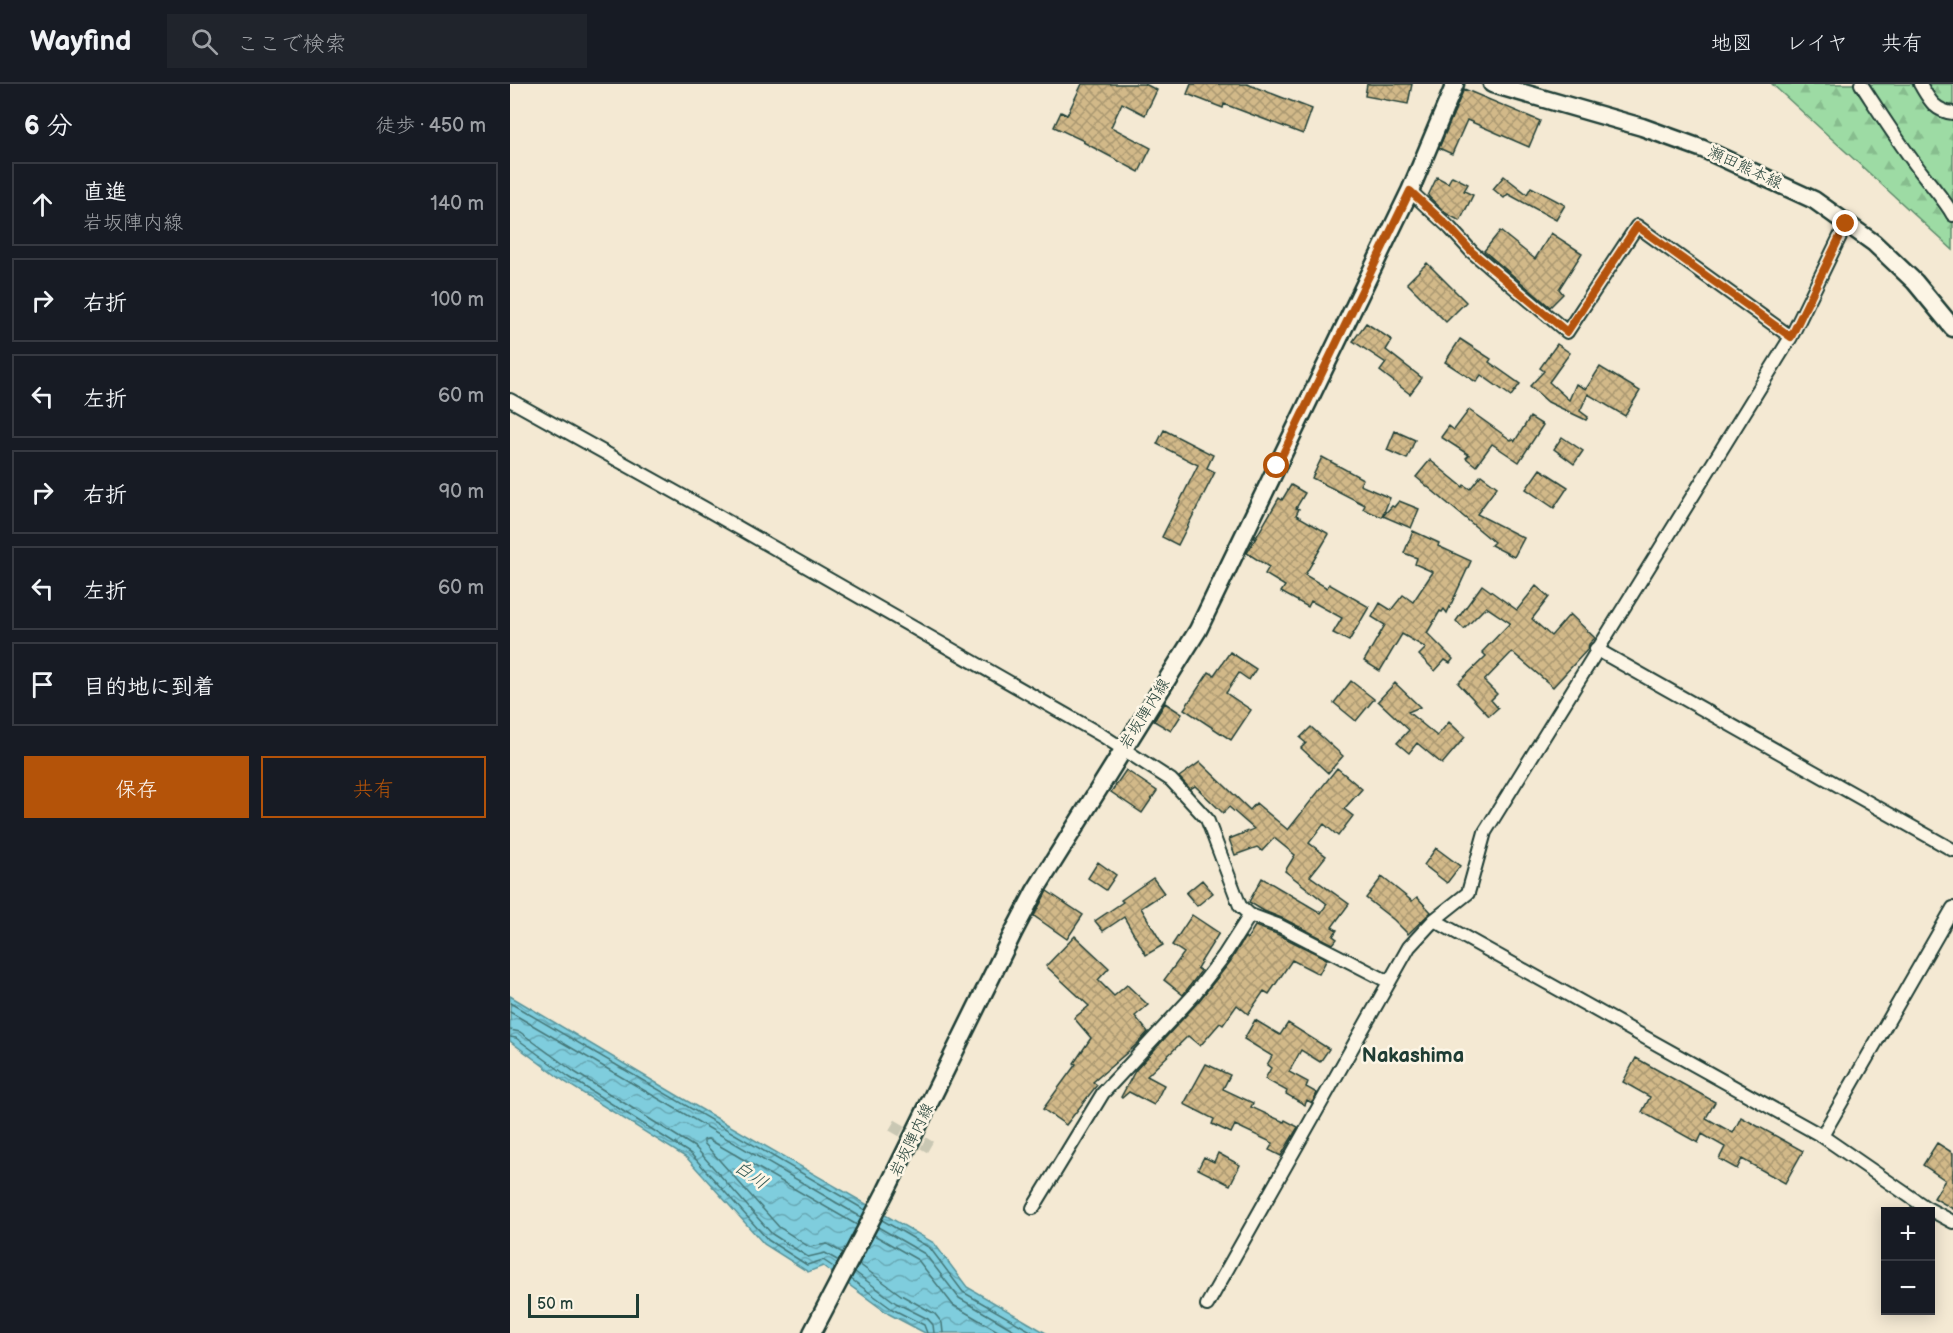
<!DOCTYPE html>
<html lang="ja">
<head>
<meta charset="utf-8">
<style>
  body { margin:0; font-family:"Balsamiq Sans","Klee One",sans-serif; background:#20242c; color:#f1f3f6 }
  .controls { position:absolute; right:18px; bottom:18px; display:grid; overflow:hidden; border-radius:0px; box-shadow:0 3px 15px #0003 }
  .controls button { width:54px; height:54px; display:grid; place-items:center; padding:0; border:0; border-bottom:2px solid #363941; background:#171b24; color:#f1f3f6; font:30px sans-serif }
  .scale { position:absolute; left:18px; bottom:15px; width:111px; box-sizing:border-box; padding-left:6px; border:3px solid #1f3d34; border-top:0; font-size:16px; line-height:21px; white-space:nowrap; color:#1f3d34; -webkit-text-stroke:4px #fcf5e5; paint-order:stroke }
  .stop { position:absolute; width:18px; height:18px; margin:-14px; border:4px solid #b45309; border-radius:50%; background:#fff }
  .stop.end { background:#b45309; border-color:#fff; box-shadow:0 2px 6px #0008 }
  .list { margin:0; padding:0; list-style:none }
  h2 { display:flex; justify-content:space-between; align-items:center; height:78px; margin:0; padding:0 24px; font-size:26px }
  h2 small { font-size:20px; font-weight:400; color:#9ea1a6 }
  .list li { display:grid; grid-template-columns:39px 1fr auto; gap:18px; align-items:center; box-sizing:border-box; height:84px; margin:0 12px 12px; padding:0 12px; border:2px solid #363941; border-radius:0px }
  .list b { display:block; font-size:22px; white-space:nowrap }
  .list p { margin:0; font-size:20px; white-space:nowrap; color:#9ea1a6 }
  .list em { font-size:20px; font-style:normal; color:#9ea1a6 }
  .actions { display:flex; gap:12px; padding:18px 24px }
  .actions a { flex:1; padding:14px 0; border:2px solid #b45309; border-radius:0px; text-align:center; font-size:21px; color:#b45309 }
  .actions .main { background:#b45309; color:#fff }
  .icon { flex:none; width:33px; height:33px; fill:none; stroke:currentColor; stroke-width:2; stroke-linecap:round; stroke-linejoin:round }
  .map { position:relative; flex:none; width:1443px; height:1249px; overflow:hidden }
  header { display:flex; align-items:center; gap:36px; box-sizing:border-box; height:84px; padding:0 30px; background:#171b24; border-bottom:2px solid #363941 }
  header strong { font-size:28px }
  nav { display:flex; gap:33px; margin-inline-start:auto; font-size:21px }
  .search { width:420px; height:54px; background:#20242c; display:flex; align-items:center; gap:15px; box-sizing:border-box; padding:0 21px; border-radius:0px; color:#9ea1a6; font-size:22px }
  main { display:flex }
  aside { flex:1; background:#171b24 }
  .map>svg:first-child { display:block }
  .forest { fill:url(#forest-firs); stroke:#5e8c6c; stroke-width:1.5 }
  .water { fill:url(#water-waves); stroke:#599399; stroke-width:1.5 }
  .lines { fill:none; stroke-linecap:round; stroke-linejoin:round }
  .shore { stroke:#457778; stroke-width:1.5 }
  .building { fill:url(#building-cross-hatch); stroke:#1f3d34; stroke-width:1.5 }
  .street-tunnel { stroke:#c9c7b3; stroke-width:12; stroke-dasharray:12 6; stroke-linecap:butt }
  .street-casing { stroke:#1f3d34; stroke-width:16 }
  .secondary-casing { stroke:#1f3d34; stroke-width:21 }
  .street { stroke:#fcf5e5; stroke-width:12 }
  .secondary { stroke:#fcf5e5; stroke-width:16 }
  .route { stroke:#b45309; stroke-width:8 }
  .labels { text-anchor:middle; dominant-baseline:central; stroke-width:5; stroke-linejoin:round; paint-order:stroke }
  .street-label { font-size:16px; fill:#1f3d34; stroke:#fcf5e5 }
  .water-label { font-size:18px; font-style:italic; fill:#325a56; stroke:#fcf5e5 }
  .quarter-label { font-size:20px; font-weight:bold; fill:#1f3d34; stroke:#fcf5e5 }
</style>
</head>
<body>
<header>
<strong>Wayfind</strong>
<div class="search"><svg class="icon" aria-label="search" viewBox="0 0 24 24"><circle cx="10" cy="10" r="6"/><path d="M15 15l6 6"/></svg>ここで検索</div>
<nav><a>地図</a><a>レイヤ</a><a>共有</a></nav>
</header>
<main>
<aside>
<h2>6 分<small>徒歩 · 450 m</small></h2>
<ul class="list">
<li><svg class="icon" aria-label="ahead" viewBox="0 0 24 24"><path d="M12 20V5M6 11l6-6 6 6"/></svg><div><b>直進</b><p>岩坂陣内線</p></div><em>140 m</em></li>
<li><svg class="icon" aria-label="right" viewBox="0 0 24 24"><path d="M7 20v-9h11M14 6l5 5-5 5"/></svg><div><b>右折</b></div><em>100 m</em></li>
<li><svg class="icon" aria-label="left" viewBox="0 0 24 24"><path d="M17 20v-9H6M10 6l-5 5 5 5"/></svg><div><b>左折</b></div><em>60 m</em></li>
<li><svg class="icon" aria-label="right" viewBox="0 0 24 24"><path d="M7 20v-9h11M14 6l5 5-5 5"/></svg><div><b>右折</b></div><em>90 m</em></li>
<li><svg class="icon" aria-label="left" viewBox="0 0 24 24"><path d="M17 20v-9H6M10 6l-5 5 5 5"/></svg><div><b>左折</b></div><em>60 m</em></li>
<li><svg class="icon" aria-label="arrive" viewBox="0 0 24 24"><path d="M6 21V4h12l-3 4 3 4H6"/></svg><div><b>目的地に到着</b></div></li>
</ul>
<div class="actions"><a class="main">保存</a><a>共有</a></div>
</aside>
<div class="map">
<svg width="1443" height="1249" viewBox="0 0 1443 1249">
  <defs>
    <pattern id="forest-firs" width="22" height="20" patternUnits="userSpaceOnUse" patternTransform="scale(1.5)"><rect width="22" height="20" fill="#9ddba4"/><path d="M5 1l3.5 6h-7zM16 11l3.5 6h-7z" fill="#87bd8e"/></pattern>
    <pattern id="water-waves" width="16" height="10" patternUnits="userSpaceOnUse" patternTransform="scale(1.5)"><rect width="16" height="10" fill="#7fcddd"/><path d="M0 5q4-4 8 0t8 0" fill="none" stroke="#67a8b4"/></pattern>
    <pattern id="building-cross-hatch" width="8" height="8" patternUnits="userSpaceOnUse" patternTransform="scale(1.5)"><rect width="8" height="8" fill="#d2b989"/><path d="M0 0l8 8M0 8l8-8" fill="none" stroke="#aa9871"/></pattern>
  </defs>
  <rect width="100%" height="100%" fill="#f4e9d3"/>
  <filter id="ink" filterUnits="userSpaceOnUse"><feTurbulence type="fractalNoise" baseFrequency=".0167" numOctaves="2"/><feDisplacementMap in="SourceGraphic" scale="12" xChannelSelector="R" yChannelSelector="G"/><feConvolveMatrix kernelMatrix="1 2 1 2 8 2 1 2 1" color-interpolation-filters="sRGB"/></filter>
  <g filter="url(#ink)">
    <path class="forest" d="M 1262,0 L 1443,0 L 1443,166 Z"/>
    <path class="water" d="M 0,912 L 170,1013 L 424,1159 L 457,1203 L 536,1249 L 415,1249 L 379,1230 L 313,1182 L 298,1188 L 254,1160 L 177,1074 L 55,998 L 0,957 Z"/>
    <g class="lines">
      <path class="shore" d="M 0,919 L 355,1126
        M 0,928 L 351,1133
        M 0,946 L 10,948 L 63,987 L 186,1064 L 262,1150 L 298,1173 L 315,1169 L 329,1177
        M 0,953 L 6,954 L 59,993 L 181,1070 L 258,1156 L 297,1181 L 313,1176 L 325,1184
        M 372,1136 L 420,1164 L 453,1208 L 524,1249
        M 368,1143 L 415,1170 L 449,1214 L 509,1249
        M 364,1151 L 408,1176 L 443,1221 L 491,1249
        M 333,1169 L 317,1160 L 299,1163 L 269,1143 L 194,1059 L 194,1056 L 198,1055 L 347,1141
        M 349,1180 L 391,1211 L 425,1230 L 432,1239 L 433,1249
        M 345,1188 L 386,1219 L 418,1235 L 423,1241 L 424,1249
        M 341,1195 L 382,1225 L 414,1241 L 417,1249"/>
    </g>
    <path class="building" d="M 572,0 L 635,0 L 647,6 L 635,31 L 612,19 L 601,43 L 641,64 L 629,88 L 573,58 L 574,57 L 544,43 L 551,28 L 557,31 Z
      M 681,0 L 737,0 L 802,25 L 793,50 L 714,20 L 713,24 L 677,10 Z
      M 857,0 L 902,0 L 898,20 L 855,12 Z
      M 954,5 L 1030,37 L 1019,63 L 957,36 L 942,70 L 929,64 Z
      M 942,92 L 958,100 L 954,107 L 963,111 L 950,137 L 937,130 L 918,112 L 927,93 L 938,99 Z
      M 994,92 L 1017,110 L 1021,103 L 1055,121 L 1046,136 L 998,110 L 994,114 L 983,105 Z
      M 990,147 L 1025,175 L 1041,149 L 1072,169 L 1049,205 L 1053,210 L 1040,223 L 974,167 Z
      M 917,179 L 956,218 L 936,238 L 897,199 Z
      M 856,239 L 882,256 L 876,266 L 912,294 L 900,310 L 870,287 L 876,279 L 843,257 Z
      M 950,255 L 981,275 L 979,278 L 1010,300 L 1001,312 L 971,291 L 966,298 L 935,278 Z
      M 1047,260 L 1060,269 L 1039,298 L 1059,316 L 1066,300 L 1076,305 L 1090,283 L 1130,307 L 1115,332 L 1078,310 L 1070,327 L 1078,333 L 1076,336 L 1038,318 L 1020,302 L 1034,287 L 1030,284 Z
      M 959,326 L 1001,356 L 1002,355 L 1005,357 L 1020,333 L 1033,341 L 1009,378 L 982,360 L 966,382 L 956,374 L 959,371 L 931,353 L 939,342 L 944,346 Z
      M 654,346 L 703,371 L 697,384 L 705,388 L 668,461 L 652,453 L 688,381 L 647,360 Z
      M 885,347 L 905,356 L 897,375 L 877,366 Z
      M 1052,353 L 1073,367 L 1064,380 L 1044,365 Z
      M 812,373 L 853,395 L 850,401 L 880,414 L 872,433 L 853,425 L 855,421 L 802,394 Z
      M 920,376 L 953,403 L 954,401 L 960,405 L 971,391 L 987,403 L 967,430 L 1014,454 L 1004,473 L 981,461 L 984,458 L 906,393 Z
      M 1030,385 L 1058,403 L 1044,424 L 1016,405 Z
      M 781,401 L 795,409 L 786,424 L 789,425 L 786,431 L 819,450 L 795,491 L 817,504 L 819,500 L 859,523 L 839,557 L 823,549 L 832,534 L 801,517 L 798,523 L 771,508 L 775,502 L 755,490 L 759,483 L 737,469 L 769,414 L 772,416 Z
      M 889,417 L 909,425 L 901,444 L 873,432 L 882,422 L 884,423 Z
      M 903,447 L 929,459 L 928,462 L 961,477 L 937,529 L 934,525 L 932,528 L 930,527 L 917,549 L 943,575 L 940,579 L 935,576 L 925,587 L 909,571 L 916,564 L 892,550 L 870,587 L 854,577 L 875,541 L 862,533 L 870,519 L 881,526 L 893,511 L 903,518 L 923,488 L 905,480 L 907,474 L 894,469 Z
      M 972,501 L 1007,526 L 1026,502 L 1039,513 L 1022,535 L 1041,552 L 1060,530 L 1085,554 L 1079,560 L 1078,565 L 1043,603 L 1002,568 L 974,597 L 987,610 L 981,616 L 988,624 L 979,632 L 948,599 L 976,572 L 972,568 L 1000,539 L 976,523 L 954,545 L 946,537 Z
      M 720,568 L 746,585 L 739,596 L 729,589 L 716,609 L 741,626 L 721,656 L 674,625 L 699,588 L 704,591 Z
      M 841,597 L 864,615 L 846,637 L 824,619 Z
      M 885,599 L 910,623 L 898,628 L 927,652 L 939,638 L 955,653 L 932,680 L 907,659 L 899,669 L 887,659 L 899,646 L 868,617 Z
      M 655,619 L 672,630 L 661,647 L 644,637 Z
      M 801,643 L 833,672 L 818,689 L 791,664 L 796,659 L 790,654 Z
      M 690,678 L 740,726 L 746,719 L 778,746 L 827,684 L 852,705 L 834,725 L 843,732 L 828,752 L 814,740 L 799,759 L 816,772 L 800,792 L 839,820 L 822,843 L 827,846 L 823,852 L 827,855 L 823,860 L 774,835 L 754,827 L 739,818 L 752,794 L 811,829 L 817,820 L 775,787 L 785,771 L 764,754 L 752,767 L 747,763 L 725,771 L 719,755 L 744,745 L 719,723 L 713,729 L 685,702 L 680,705 L 669,693 Z
      M 616,686 L 647,707 L 632,729 L 601,708 Z
      M 926,764 L 950,782 L 937,799 L 914,781 Z
      M 588,778 L 606,791 L 596,806 L 578,794 Z
      M 872,793 L 902,817 L 907,813 L 921,828 L 898,850 L 884,836 L 856,814 Z
      M 643,794 L 654,809 L 631,824 L 653,861 L 636,871 L 614,833 L 593,847 L 585,837 L 613,818 L 611,816 Z
      M 692,796 L 703,809 L 687,822 L 676,809 Z
      M 537,807 L 573,831 L 557,855 L 524,832 Z
      M 682,831 L 709,849 L 687,884 L 691,887 L 673,911 L 654,896 L 674,869 L 662,861 Z
      M 745,842 L 767,850 L 817,875 L 809,890 L 782,876 L 759,910 L 754,907 L 738,930 L 727,921 L 713,941 L 710,939 L 690,962 L 678,952 L 637,992 L 654,1001 L 644,1021 L 619,1008 L 612,1014 L 611,1013 L 625,987 L 688,918 L 720,878 L 735,853 L 737,855 Z
      M 565,852 L 599,884 L 588,896 L 604,912 L 617,901 L 638,921 L 625,932 L 638,948 L 627,960 L 583,998 L 587,1001 L 556,1041 L 533,1025 L 566,980 L 564,979 L 581,954 L 564,934 L 579,922 L 536,882 Z
      M 745,936 L 770,951 L 778,939 L 819,965 L 810,978 L 791,966 L 779,988 L 798,998 L 796,1003 L 807,1009 L 802,1019 L 797,1016 L 795,1021 L 776,1010 L 777,1007 L 755,995 L 761,984 L 757,981 L 762,972 L 734,955 Z
      M 1126,974 L 1205,1018 L 1196,1034 L 1223,1049 L 1231,1033 L 1293,1067 L 1275,1099 L 1232,1075 L 1227,1085 L 1209,1075 L 1215,1063 L 1192,1050 L 1188,1059 L 1132,1028 L 1140,1013 L 1113,998 Z
      M 696,980 L 720,991 L 713,1005 L 743,1019 L 741,1023 L 774,1038 L 775,1036 L 788,1043 L 771,1072 L 759,1066 L 763,1059 L 725,1041 L 721,1049 L 702,1040 L 704,1035 L 674,1020 Z
      M 1427,1059 L 1443,1069 L 1443,1125 L 1424,1114 L 1435,1096 L 1413,1081 Z
      M 708,1069 L 730,1081 L 720,1101 L 688,1085 L 694,1073 L 704,1078 Z"/>
    <g class="lines">
      <path class="street-tunnel" d="M 382,1041 L 420,1063"/>
      <g class="street-casing">
        <path id="street" d="M 1351,0 C 1372,32 1392,64 1415,93 C 1425,106 1435,117 1443,131
          M 1410,0 C 1419,15 1424,27 1443,29
          M 900,107 L 940,144 L 962,168 L 1057,248 L 1127,142 L 1281,253
          M 0,316 L 194,424 L 593,652 L 661,696 L 697,735 L 730,822 L 740,831 L 770,842 L 879,898
          M 1086,565 L 1443,766
          M 924,836 L 1312,1052 L 1415,1123 L 1443,1138
          M 1312,1052 L 1443,824
          M 523,1124 L 593,1009 L 682,913 L 713,873 L 740,831
          M 697,1221 L 899,863 L 924,836 L 958,809 L 975,748 L 1281,253 L 1336,140"/>
      </g>
      <g class="secondary-casing">
        <path id="secondary" d="M 982,0 L 1132,43 L 1193,65 L 1304,116 L 1364,159 L 1405,198 L 1443,244
          M 302,1249 L 376,1107 L 504,847 L 525,807 L 688,546 L 900,107 L 945,0"/>
      </g>
      <use href="#street" class="street"/>
      <use href="#secondary" class="secondary"/>
    </g>
  </g>
  <g class="lines" filter="url(#ink)">
    <path class="route" d="M 767,382 L 900,107 L 940,144 L 962,168 L 1057,248 L 1127,142 L 1281,253 L 1336,140"/>
  </g>
  <g class="labels">
    <g class="street-label">
      <text transform="translate(1235 84) rotate(25)">瀬田熊本線</text>
      <text transform="translate(635 630) rotate(-58)">岩坂陣内線</text>
      <text transform="translate(402 1056) rotate(-64)">岩坂陣内線</text>
    </g>
    <g class="water-label">
      <text transform="translate(241 1091) rotate(35)">白川</text>
    </g>
    <g class="quarter-label">
      <text x="903" y="972">Nakashima</text>
    </g>
  </g>
</svg>
<div class="controls">
<button>+</button>
<button>−</button>
</div>
<div class="scale">50 m</div>
<div class="stop" style="left:767px;top:382px"></div>
<div class="stop end" style="left:1336px;top:140px"></div>
</div>
</main>
</body>
</html>
